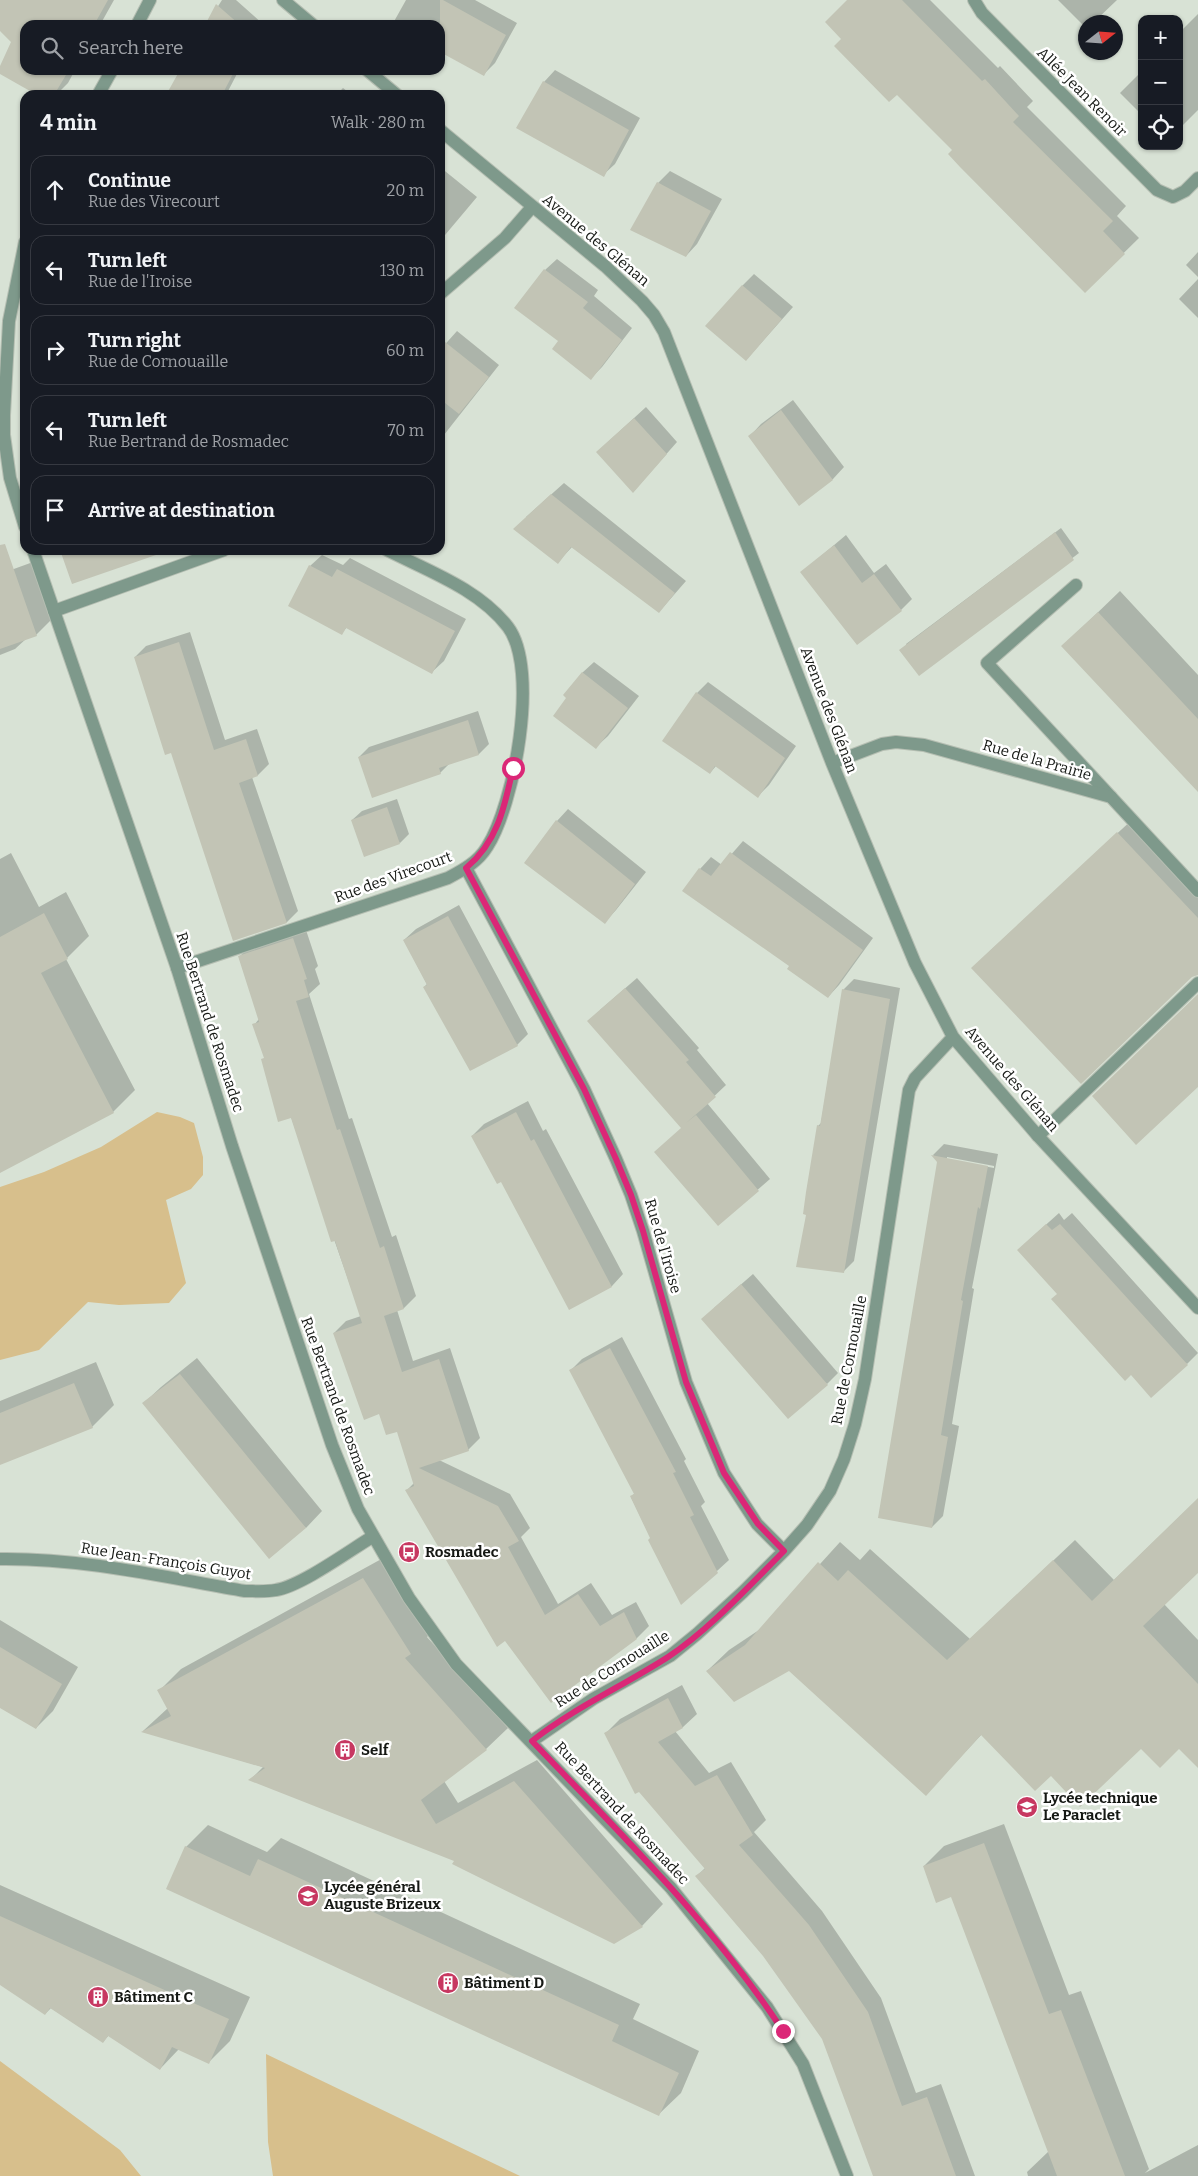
<!DOCTYPE html>
<html lang="en">
<head>
<meta charset="utf-8">
<style>
  body { margin:0; font-family:Bitter,serif; background:#242831; color:#f1f3f6 }
  .controls { position:absolute; right:15px; top:15px; display:grid; overflow:hidden; border-radius:10px; box-shadow:0 1px 4px #0004 }
  .controls button { width:45px; height:45px; display:grid; place-items:center; padding:0; border:0; border-bottom:1px solid #363941; background:#171b24; color:#f1f3f6; font:25px sans-serif }
  .compass { position:absolute; left:1078px; top:15px; width:45px; height:45px; border-radius:50%; background:#171b24; box-shadow:0 1px 4px #0004; rotate:73deg }
  .stop { position:absolute; width:15px; height:15px; margin:-11px; border:4px solid #db2777; border-radius:50%; background:#fff }
  .stop.end { background:#db2777; border-color:#fff; box-shadow:0 1px 5px #0008 }
  .list { margin:0; padding:0; list-style:none }
  h2 { display:flex; justify-content:space-between; align-items:center; height:65px; margin:0; padding:0 20px; font-size:21px }
  h2 small { font-size:16px; font-weight:400; color:#9ea1a6 }
  .list li { display:grid; grid-template-columns:32px 1fr auto; gap:15px; align-items:center; box-sizing:border-box; height:70px; margin:0 10px 10px; padding:0 10px; border:1px solid #363941; border-radius:15px }
  .list b { display:block; font-size:19px; white-space:nowrap }
  .list p { margin:0; font-size:16px; white-space:nowrap; color:#9ea1a6 }
  .list em { font-size:16px; font-style:normal; color:#9ea1a6 }
  .icon { flex:none; width:28px; height:28px; fill:none; stroke:currentColor; stroke-width:2; stroke-linecap:round; stroke-linejoin:round }
  .map { position:relative; flex:none; width:1198px; height:2176px; overflow:hidden }
  .search { position:absolute; background:#171b24; box-shadow:0 1px 4px #0004; left:20px; top:20px; width:425px; height:55px; display:flex; align-items:center; gap:12px; box-sizing:border-box; padding:0 18px; border-radius:15px; color:#9ea1a6; font-size:19px }
  .panel { position:absolute; background:#171b24; box-shadow:0 1px 4px #0004; left:20px; top:90px; width:425px; height:465px; border-radius:15px }
  .map>svg:first-child { display:block }
  .green { fill:#d7bf8c }
  .shadow { fill:#0003; fill-rule:evenodd }
  .building { fill:#c2c4b5 }
  .lines { fill:none; stroke-linecap:round; stroke-linejoin:round }
  .service-casing { stroke:#b5beb2; stroke-width:14 }
  .minor-casing { stroke:#b5beb2; stroke-width:14 }
  .tertiary-casing { stroke:#b5beb2; stroke-width:14 }
  .service { stroke:#7e998b; stroke-width:12 }
  .minor { stroke:#7e998b; stroke-width:12 }
  .tertiary { stroke:#7e998b; stroke-width:12 }
  .route { stroke:#db2777; stroke-width:6 }
  .labels { text-anchor:middle; dominant-baseline:central; stroke-width:5; stroke-linejoin:round; paint-order:stroke }
  .street-label { font-size:15px; fill:#151814; stroke:#fff }
  .poi-label { font-size:15px; font-weight:bold; fill:#151814; stroke:#fff; text-anchor:start }
</style>
</head>
<body>
<div class="map">
<svg width="1198" height="2176" viewBox="0 0 1198 2176">
  <rect width="100%" height="100%" fill="#d8e2d5"/>
  <path class="green" d="M 157,1112 L 180,1117 L 194,1123 L 203,1157 L 203,1175 L 191,1189 L 166,1200 L 186,1283 L 169,1303 L 119,1305 L 88,1302 L 39,1350 L 0,1360 L 0,1187 L 44,1172 L 101,1147 Z
    M 266,2054 L 520,2176 L 273,2176 L 268,2142 Z
    M 0,2061 L 120,2150 L 141,2176 L 0,2176 Z"/>
  <path class="shadow" d="M 0,0 L 114,0 L 100,25 L 25,25 L 25,70 L 75,70 L 68,83 L 56,95 L 39,95 L 0,73 L 12,41 L 0,29 Z
    M 222,0 L 236,0 L 264,25 L 206,25 Z
    M 406,0 L 475,0 L 517,23 L 495,63 L 484,74 L 440,50 L 440,25 L 392,25 Z
    M 849,0 L 930,0 L 998,68 L 1000,66 L 1033,101 L 1027,107 L 1126,206 L 1117,216 L 1139,238 L 1085,291 L 953,150 L 843,39 Z
    M 1058,0 L 1117,0 L 1094,22 L 1086,22 L 1086,28 Z
    M 1198,14 L 1198,110 L 1179,129 L 1179,33 Z
    M 181,70 L 239,70 L 226,95 L 167,95 Z
    M 555,70 L 640,118 L 615,164 L 603,175 L 544,82 Z
    M 1142,71 L 1142,115 L 1120,93 Z
    M 343,88 L 352,95 L 336,95 Z
    M 440,167 L 477,197 L 440,241 Z
    M 670,171 L 722,199 L 697,244 L 686,256 L 632,229 L 658,183 Z
    M 1198,252 L 1198,277 L 1186,265 Z
    M 557,259 L 598,290 L 594,296 L 632,328 L 602,367 L 591,378 L 559,341 L 545,270 Z
    M 754,274 L 793,307 L 746,360 L 742,286 Z
    M 1198,279 L 1198,318 L 1179,299 Z
    M 457,331 L 499,365 L 440,440 L 440,350 Z
    M 793,400 L 844,467 L 833,479 L 799,504 L 750,436 L 761,424 Z
    M 646,407 L 677,442 L 633,492 L 609,441 Z
    M 440,447 L 445,451 L 440,457 Z
    M 564,483 L 686,581 L 659,612 L 572,547 L 558,562 L 526,517 Z
    M 1061,528 L 1079,553 L 919,674 L 906,644 Z
    M 846,535 L 874,573 L 886,564 L 912,599 L 901,610 L 802,572 Z
    M 322,555 L 343,565 L 350,558 L 466,619 L 444,661 L 432,672 L 347,627 L 342,633 L 310,566 Z
    M 33,562 L 53,618 L 36,635 L 27,638 L 15,649 L 0,655 L 0,574 Z
    M 1120,591 L 1198,675 L 1198,790 L 1063,646 Z
    M 190,632 L 225,740 L 257,729 L 269,764 L 258,775 L 252,777 L 298,911 L 287,922 L 233,939 L 172,751 L 135,657 L 146,646 Z
    M 594,662 L 639,696 L 608,736 L 596,747 L 568,698 L 582,673 Z
    M 708,682 L 796,746 L 769,785 L 758,796 L 716,766 L 710,773 L 697,693 Z
    M 478,711 L 489,744 L 479,754 L 450,763 L 440,773 L 359,757 L 369,747 Z
    M 397,799 L 409,834 L 400,843 L 352,820 L 362,811 Z
    M 568,809 L 646,872 L 616,910 L 605,922 L 526,862 L 557,821 Z
    M 1135,817 L 1198,884 L 1198,974 L 989,952 Z
    M 743,841 L 873,938 L 839,985 L 828,997 L 791,966 L 700,869 L 711,857 L 722,865 Z
    M 11,853 L 39,907 L 66,892 L 89,936 L 66,959 L 135,1090 L 113,1112 L 0,1172 L 0,859 Z
    M 459,905 L 528,1034 L 517,1045 L 424,987 L 427,984 L 404,940 L 416,929 Z
    M 305,927 L 318,966 L 315,969 L 320,984 L 309,994 L 349,1119 L 352,1118 L 392,1237 L 396,1235 L 416,1296 L 404,1308 L 397,1310 L 413,1361 L 450,1348 L 480,1438 L 468,1450 L 439,1460 L 510,1494 L 530,1528 L 521,1537 L 558,1604 L 591,1583 L 612,1615 L 636,1602 L 649,1626 L 637,1638 L 551,1701 L 407,1490 L 414,1483 L 398,1431 L 380,1412 L 334,1333 L 346,1321 L 361,1316 L 291,1117 L 265,1057 L 254,1025 L 259,1019 L 239,957 L 251,945 Z
    M 637,978 L 699,1048 L 697,1050 L 726,1085 L 707,1103 L 770,1179 L 718,1224 L 682,1127 L 600,1010 Z
    M 854,979 L 900,988 L 854,1261 L 843,1272 L 807,1214 L 818,1126 L 821,1123 L 843,990 Z
    M 528,1101 L 543,1131 L 546,1129 L 623,1274 L 612,1286 L 569,1308 L 501,1180 L 472,1136 L 484,1124 Z
    M 944,1144 L 998,1154 L 972,1288 L 974,1289 L 952,1424 L 959,1426 L 943,1516 L 932,1527 L 938,1162 L 933,1155 ZM 947,1157 L 994,1166 L 994,1168 L 947,1159 Z
    M 1059,1213 L 1064,1220 L 1072,1213 L 1198,1353 L 1187,1364 L 1059,1293 L 1030,1239 Z
    M 753,1274 L 838,1373 L 827,1384 L 714,1308 Z
    M 622,1337 L 686,1459 L 684,1461 L 705,1502 L 701,1506 L 729,1560 L 682,1603 L 631,1497 L 635,1493 L 571,1370 L 582,1359 Z
    M 197,1358 L 322,1511 L 306,1528 L 144,1403 L 161,1387 Z
    M 96,1362 L 114,1405 L 92,1427 L 0,1464 L 0,1401 Z
    M 1198,1499 L 1198,1572 L 1164,1604 L 1198,1640 L 1198,1766 L 1179,1748 L 1141,1748 L 1051,1775 L 982,1734 L 926,1794 L 789,1670 L 707,1671 L 729,1650 L 762,1628 L 840,1542 L 860,1560 L 870,1549 L 970,1639 L 1075,1540 L 1114,1580 Z
    M 385,1557 L 432,1632 L 427,1637 L 508,1728 L 486,1749 L 444,1781 L 458,1803 L 537,1760 L 663,1904 L 642,1926 L 455,1860 L 250,1780 L 263,1767 L 143,1731 L 168,1708 L 159,1691 L 181,1669 Z
    M 0,1620 L 78,1667 L 53,1711 L 36,1728 L 0,1707 Z
    M 682,1685 L 697,1714 L 683,1727 L 675,1731 L 709,1773 L 731,1762 L 766,1820 L 754,1832 L 822,1911 L 881,1998 L 916,2093 L 941,2084 L 975,2176 L 875,2176 L 823,2038 L 764,1955 L 697,1876 L 705,1868 L 606,1733 L 620,1719 Z
    M 1004,1824 L 1069,1995 L 1081,1991 L 1149,2169 L 1145,2173 L 1198,2145 L 1198,2176 L 1028,2176 L 1027,2172 L 1049,2151 L 952,1896 L 924,1866 L 944,1846 Z
    M 208,1825 L 267,1852 L 281,1838 L 640,2004 L 633,2019 L 699,2051 L 681,2093 L 659,2114 L 186,1847 Z
    M 0,1885 L 250,1997 L 230,2041 L 209,2062 L 179,2049 L 160,2069 L 109,2035 L 103,2042 L 51,2008 L 45,2014 L 0,1984 Z"/>
  <path class="building" d="M 0,0 L 108,0 L 94,25 L 25,25 L 25,70 L 69,70 L 54,95 L 37,95 L 0,74 L 0,66 L 11,42 L 0,31 Z
    M 440,0 L 443,0 L 506,35 L 484,76 L 440,52 Z
    M 847,0 L 902,0 L 982,81 L 985,79 L 1019,116 L 1013,122 L 1113,221 L 1103,231 L 1125,254 L 1085,293 L 960,167 L 948,154 L 952,150 L 897,95 L 889,102 L 834,46 L 841,39 L 825,22 Z
    M 216,4 L 240,25 L 205,25 Z
    M 180,70 L 235,70 L 222,95 L 166,95 Z
    M 543,81 L 629,130 L 604,177 L 516,128 Z
    M 657,182 L 711,211 L 686,257 L 630,230 Z
    M 544,269 L 588,302 L 583,308 L 622,340 L 591,380 L 552,349 L 558,341 L 514,308 Z
    M 742,285 L 782,319 L 746,361 L 705,326 Z
    M 440,338 L 489,377 L 459,414 L 440,399 Z
    M 781,410 L 833,480 L 799,506 L 748,436 Z
    M 634,418 L 667,454 L 633,493 L 596,452 Z
    M 551,494 L 675,593 L 659,613 L 571,547 L 558,564 L 513,529 Z
    M 1055,532 L 1074,560 L 919,676 L 899,650 Z
    M 5,544 L 37,636 L 0,649 L 0,545 Z
    M 834,545 L 862,583 L 874,574 L 902,611 L 857,645 L 800,572 Z
    M 60,550 L 155,550 L 156,555 L 72,584 Z
    M 309,565 L 332,577 L 337,569 L 455,631 L 432,674 L 346,628 L 342,635 L 288,606 Z
    M 1098,612 L 1198,719 L 1198,792 L 1061,646 Z
    M 179,642 L 214,750 L 246,739 L 258,776 L 239,783 L 287,923 L 233,941 L 171,753 L 165,755 L 134,657 Z
    M 582,672 L 628,708 L 596,749 L 553,716 L 566,698 L 563,695 Z
    M 696,692 L 785,758 L 758,798 L 715,766 L 710,774 L 662,741 Z
    M 468,720 L 479,755 L 439,768 L 441,774 L 372,798 L 358,757 Z
    M 387,807 L 400,844 L 364,857 L 351,820 Z
    M 556,820 L 635,884 L 605,924 L 524,863 Z
    M 1117,832 L 1198,918 L 1198,975 L 1192,977 L 1081,1084 L 971,968 Z
    M 730,852 L 863,950 L 828,998 L 787,969 L 789,966 L 682,891 L 699,868 L 711,876 Z
    M 44,913 L 68,959 L 41,973 L 114,1113 L 0,1173 L 0,937 Z
    M 448,916 L 518,1046 L 470,1071 L 423,987 L 427,985 L 403,940 Z
    M 293,938 L 307,979 L 304,980 L 309,997 L 296,1001 L 337,1130 L 340,1129 L 380,1248 L 384,1246 L 404,1309 L 384,1316 L 402,1372 L 439,1359 L 469,1451 L 419,1468 L 498,1506 L 519,1541 L 508,1547 L 545,1615 L 578,1594 L 600,1626 L 624,1612 L 637,1639 L 551,1703 L 505,1641 L 497,1647 L 405,1490 L 414,1486 L 397,1432 L 386,1435 L 379,1414 L 364,1420 L 333,1333 L 362,1323 L 335,1241 L 331,1242 L 291,1118 L 278,1122 L 261,1059 L 264,1058 L 252,1024 L 259,1022 L 238,956 Z
    M 625,988 L 689,1060 L 686,1062 L 716,1097 L 686,1123 L 696,1115 L 759,1191 L 718,1226 L 654,1152 L 681,1128 L 587,1021 Z
    M 842,989 L 890,999 L 844,1273 L 796,1267 L 806,1215 L 803,1214 L 806,1192 L 817,1125 L 820,1126 Z
    M 1198,994 L 1198,1087 L 1136,1145 L 1092,1096 Z
    M 516,1112 L 531,1141 L 534,1139 L 612,1287 L 569,1310 L 501,1182 L 497,1184 L 471,1136 Z
    M 931,1155 L 988,1166 L 980,1209 L 978,1207 L 961,1300 L 963,1301 L 941,1435 L 948,1437 L 932,1528 L 878,1518 L 937,1162 Z
    M 1046,1224 L 1052,1230 L 1060,1224 L 1188,1365 L 1151,1398 L 1131,1375 L 1125,1381 L 1051,1299 L 1057,1294 L 1017,1250 Z
    M 741,1284 L 828,1385 L 788,1419 L 701,1319 Z
    M 610,1348 L 676,1472 L 673,1473 L 694,1515 L 690,1517 L 718,1573 L 681,1605 L 648,1540 L 650,1538 L 630,1496 L 634,1494 L 569,1370 Z
    M 180,1374 L 306,1528 L 269,1559 L 142,1403 Z
    M 74,1383 L 93,1428 L 0,1465 L 0,1413 Z
    M 1198,1498 L 1198,1573 L 1143,1626 L 1198,1684 L 1198,1768 L 1179,1749 L 1160,1768 L 1141,1749 L 1080,1807 L 1051,1776 L 1035,1791 L 981,1735 L 926,1796 L 789,1671 L 734,1702 L 706,1671 L 745,1645 L 818,1562 L 838,1581 L 848,1570 L 947,1660 L 1053,1560 L 1092,1601 Z
    M 363,1578 L 411,1654 L 405,1658 L 487,1750 L 421,1800 L 436,1824 L 514,1781 L 643,1927 L 614,1944 L 452,1864 L 454,1861 L 248,1780 L 265,1768 L 141,1732 L 171,1716 L 157,1690 Z
    M 0,1647 L 62,1684 L 36,1729 L 0,1708 Z
    M 668,1698 L 683,1728 L 658,1742 L 695,1786 L 717,1775 L 753,1835 L 739,1845 L 809,1925 L 868,2012 L 902,2106 L 927,2097 L 956,2176 L 873,2176 L 822,2039 L 763,1956 L 695,1876 L 705,1869 L 639,1792 L 635,1794 L 604,1733 Z
    M 984,1843 L 1049,2014 L 1061,2010 L 1125,2176 L 1057,2176 L 951,1897 L 936,1903 L 923,1866 Z
    M 185,1846 L 250,1876 L 258,1859 L 619,2025 L 612,2041 L 679,2073 L 659,2116 L 166,1889 Z
    M 0,1916 L 229,2019 L 209,2064 L 172,2047 L 160,2070 L 108,2036 L 103,2043 L 50,2008 L 45,2015 L 0,1985 Z"/>
  <g class="lines">
    <g class="service-casing">
      <path id="service" d="M 1076,585 L 987,663 L 1111,797
        M 1038,1136 L 1198,983"/>
    </g>
    <g class="minor-casing">
      <path id="minor" d="M 283,0 L 313,25
        M 974,0 L 982,13 L 1157,190 L 1173,197 L 1185,191 L 1198,178
        M 367,70 L 397,95
        M 440,130 L 605,266 L 642,301 L 654,315 L 664,332 L 832,763 L 915,963 L 953,1037 L 1038,1136 L 1198,1308
        M 440,294 L 505,238 L 532,207
        M 54,611 L 224,550
        M 832,763 L 882,744 L 896,742 L 924,745 L 1111,797 L 1198,891
        M 466,868 L 584,1089 L 616,1159 L 631,1195 L 643,1231 L 686,1382 L 724,1473 L 757,1524 L 784,1551
        M 177,968 L 448,878 C 463,870 478,862 487,847 C 514,805 540,670 508,627 C 479,589 428,571 387,550
        M 0,1559 C 83,1558 164,1577 245,1591 C 255,1591 266,1592 276,1590 C 301,1586 349,1551 372,1537
        M 532,1741 L 593,1699 L 670,1656 L 697,1634 L 743,1592 L 784,1551 L 807,1525 L 830,1491 L 844,1459 L 855,1424 L 865,1379 L 909,1090 L 915,1078 L 953,1037"/>
    </g>
    <g class="tertiary-casing">
      <path id="tertiary" d="M 137,25 L 150,0
        M 98,95 L 112,70
        M 25,242 L 9,321 L 4,415 L 4,435 L 10,478 L 25,527
        M 33,550 L 177,968 L 232,1146 L 332,1445 L 358,1509 L 409,1598 L 456,1664 L 671,1888 L 767,2007 L 803,2064 L 847,2176"/>
    </g>
    <use href="#service" class="service"/>
    <use href="#minor" class="minor"/>
    <use href="#tertiary" class="tertiary"/>
  </g>
  <g class="lines">
    <path class="route" d="M 513,768 C 505,805 498,842 466,868 L 584,1089 L 616,1159 L 631,1195 L 643,1231 L 686,1382 L 724,1473 L 758,1524 L 784,1551 C 749,1586 709,1630 668,1657 C 623,1686 574,1708 532,1741 C 620,1833 713,1924 783,2031"/>
  </g>
  <defs>
    <g id="bus-disc" transform="scale(1.125)"><circle r="9.5" fill="#c73861" stroke="#fff"/><path d="M-5-6H5V4H4V6H2V4H-2V6H-4V4H-5ZM-3.5-4V0h7V-4ZM-3.5 1.2v1.5H-2V1.2ZM2 1.2v1.5H3.5V1.2Z" fill="#fff"/></g>
    <g id="building-disc" transform="scale(1.125)"><circle r="9.5" fill="#c73861" stroke="#fff"/><path d="M-4-6H4V6H1V3H-1V6H-4ZM-2.5-4.3h1.7v1.8h-1.7ZM.8-4.3h1.7v1.8H.8ZM-2.5-1h1.7V.8h-1.7ZM.8-1h1.7V.8H.8Z" fill="#fff"/></g>
    <g id="school-disc" transform="scale(1.125)"><circle r="9.5" fill="#c73861" stroke="#fff"/><path d="M0-5L7-2L0 1L-7-2ZM-4 1L0 2.5L4 1V4Q0 6-4 4Z" fill="#fff"/></g>
  </defs>
  <g fill-rule="evenodd">
    <use href="#bus-disc" x="409" y="1552"/>
    <use href="#building-disc" x="345" y="1750"/>
    <use href="#school-disc" x="1027" y="1807"/>
    <use href="#school-disc" x="308" y="1896"/>
    <use href="#building-disc" x="448" y="1983"/>
    <use href="#building-disc" x="98" y="1997"/>
  </g>
  <g class="labels">
    <g class="street-label">
      <text transform="translate(1082 92) rotate(45)">Allée Jean Renoir</text>
      <text transform="translate(596 240) rotate(40)">Avenue des Glénan</text>
      <text transform="translate(829 710) rotate(69)">Avenue des Glénan</text>
      <text transform="translate(1037 760) rotate(16)">Rue de la Prairie</text>
      <text transform="translate(393 877) rotate(-20)">Rue des Virecourt</text>
      <text transform="translate(210 1022) rotate(72)">Rue Bertrand de Rosmadec</text>
      <text transform="translate(1012 1079) rotate(49)">Avenue des Glénan</text>
      <text transform="translate(663 1246) rotate(74)">Rue de l'Iroise</text>
      <text transform="translate(849 1360) rotate(-79)">Rue de Cornouaille</text>
      <text transform="translate(338 1406) rotate(70)">Rue Bertrand de Rosmadec</text>
      <text transform="translate(166 1561) rotate(9)">Rue Jean-François Guyot</text>
      <text transform="translate(612 1669) rotate(-32)">Rue de Cornouaille</text>
      <text transform="translate(622 1813) rotate(47)">Rue Bertrand de Rosmadec</text>
    </g>
    <g class="poi-label">
      <text x="425" y="1552">Rosmadec</text>
      <text x="361" y="1750">Self</text>
      <text x="1043" y="1798">Lycée technique<tspan x="1043" dy="17">Le Paraclet</tspan></text>
      <text x="324" y="1887">Lycée général<tspan x="324" dy="17">Auguste Brizeux</tspan></text>
      <text x="464" y="1983">Bâtiment D</text>
      <text x="114" y="1997">Bâtiment C</text>
    </g>
  </g>
</svg>
<div class="controls">
<button>+</button>
<button>−</button>
<button><svg class="icon" aria-label="locate" viewBox="0 0 24 24"><circle cx="12" cy="12" r="6"/><path d="M12 2v4M12 18v4M2 12h4M18 12h4"/></svg></button>
</div>
<svg class="compass" viewBox="-18 -18 36 36"><path d="M0-13l5 13h-10z" fill="#e53935"/><path d="M0 13l5-13h-10z" fill="#9ea1a6"/></svg>
<div class="stop" style="left:513px;top:768px"></div>
<div class="stop end" style="left:783px;top:2031px"></div>
<div class="search"><svg class="icon" aria-label="search" viewBox="0 0 24 24"><circle cx="10" cy="10" r="6"/><path d="M15 15l6 6"/></svg>Search here</div>
<section class="panel">
<h2>4 min<small>Walk · 280 m</small></h2>
<ul class="list">
<li><svg class="icon" aria-label="ahead" viewBox="0 0 24 24"><path d="M12 20V5M6 11l6-6 6 6"/></svg><div><b>Continue</b><p>Rue des Virecourt</p></div><em>20 m</em></li>
<li><svg class="icon" aria-label="left" viewBox="0 0 24 24"><path d="M17 20v-9H6M10 6l-5 5 5 5"/></svg><div><b>Turn left</b><p>Rue de l'Iroise</p></div><em>130 m</em></li>
<li><svg class="icon" aria-label="right" viewBox="0 0 24 24"><path d="M7 20v-9h11M14 6l5 5-5 5"/></svg><div><b>Turn right</b><p>Rue de Cornouaille</p></div><em>60 m</em></li>
<li><svg class="icon" aria-label="left" viewBox="0 0 24 24"><path d="M17 20v-9H6M10 6l-5 5 5 5"/></svg><div><b>Turn left</b><p>Rue Bertrand de Rosmadec</p></div><em>70 m</em></li>
<li><svg class="icon" aria-label="arrive" viewBox="0 0 24 24"><path d="M6 21V4h12l-3 4 3 4H6"/></svg><div><b>Arrive at destination</b></div></li>
</ul>
</section>
</div>
</body>
</html>
